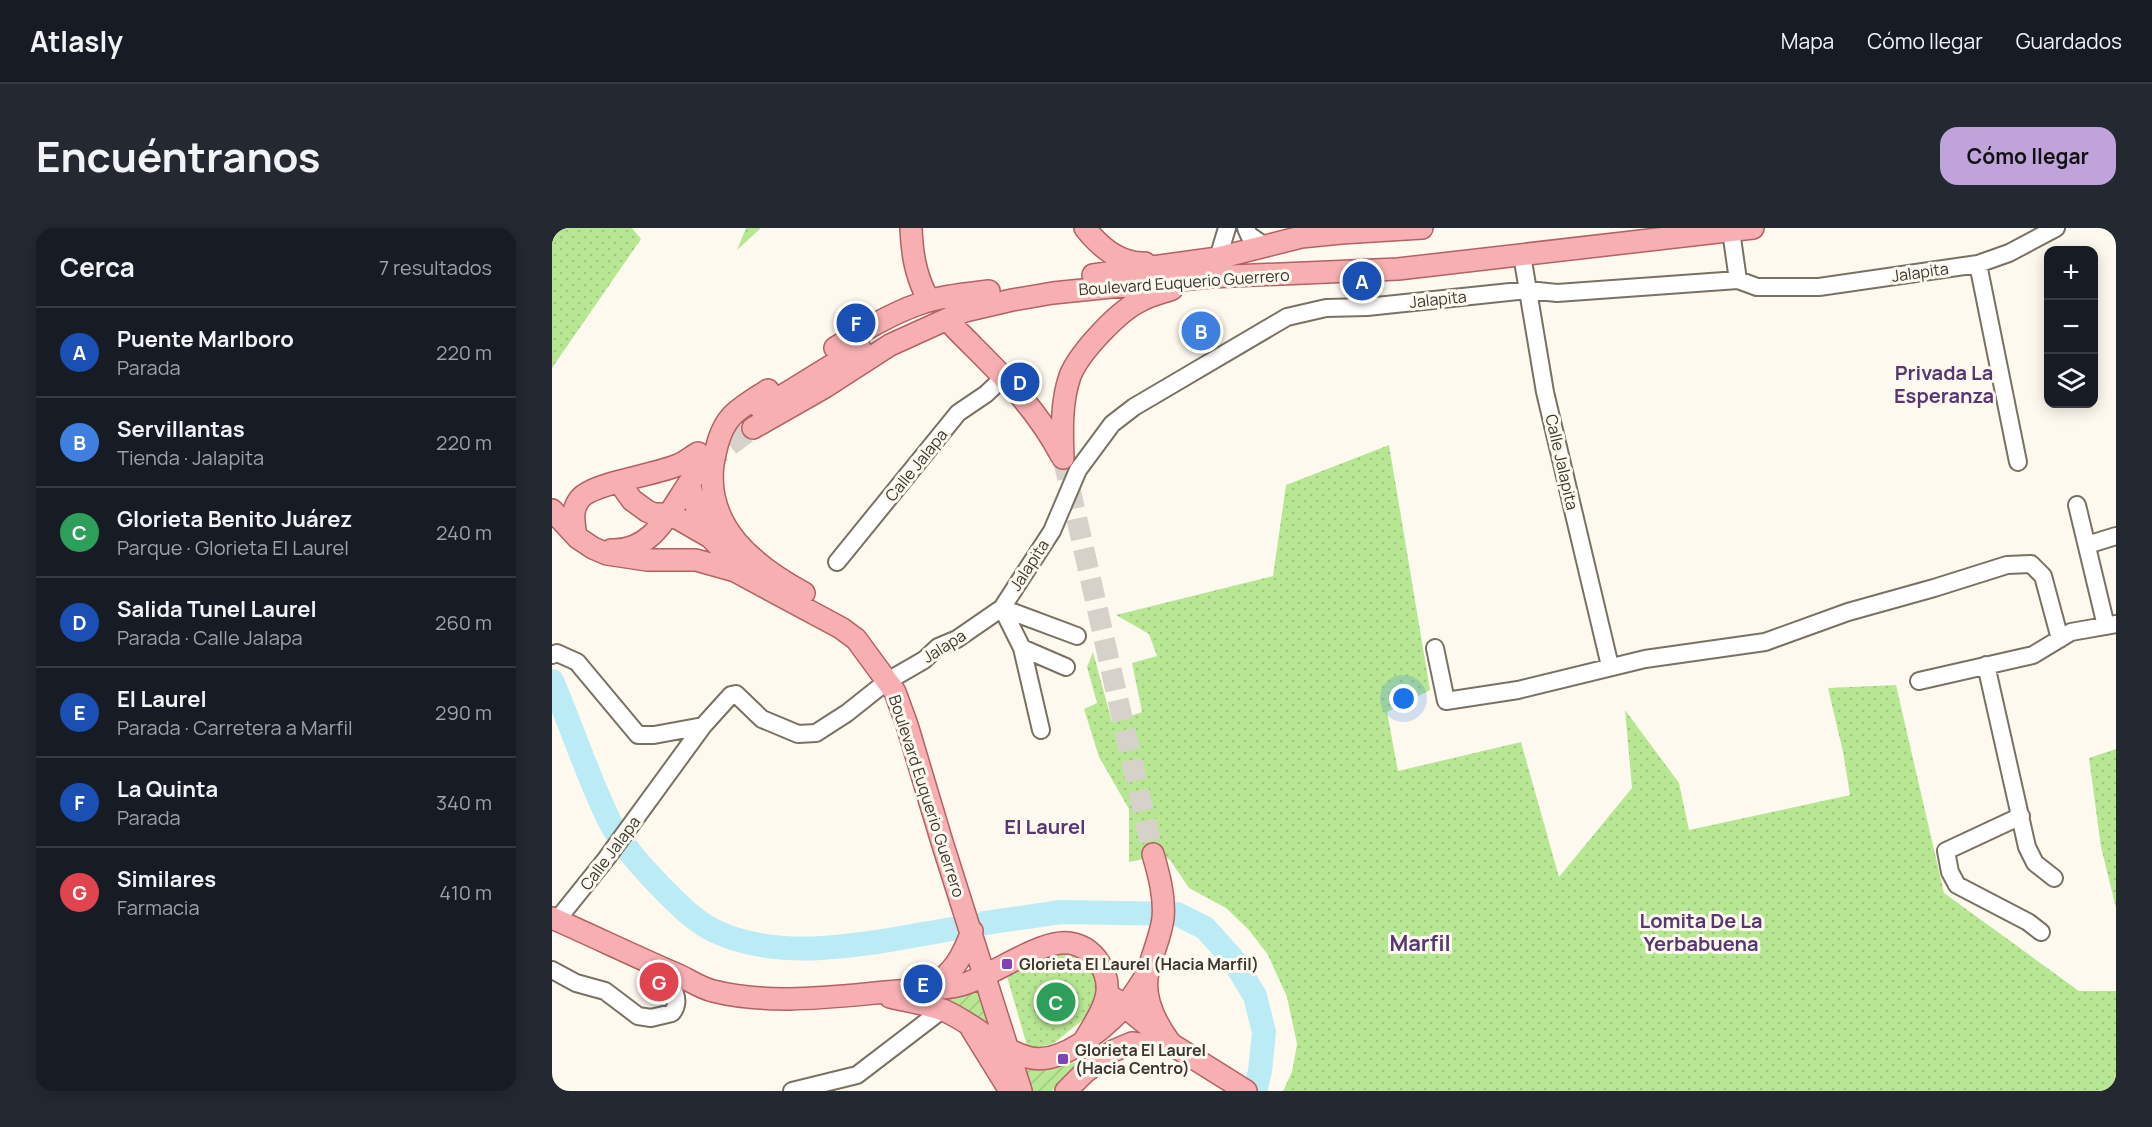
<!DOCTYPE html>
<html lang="es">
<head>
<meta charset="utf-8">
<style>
  body { margin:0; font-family:Manrope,sans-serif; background:#242831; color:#f1f3f6 }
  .controls { position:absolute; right:18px; top:18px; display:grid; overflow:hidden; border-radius:12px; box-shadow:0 3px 15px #0003 }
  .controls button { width:54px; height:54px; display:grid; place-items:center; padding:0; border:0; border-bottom:2px solid #363941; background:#171b24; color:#f1f3f6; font:30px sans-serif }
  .you { position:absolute; left:852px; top:471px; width:21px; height:21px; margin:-15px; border:4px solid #fff; border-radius:50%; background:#1a73e8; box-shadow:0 0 0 9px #1a73e833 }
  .badge { display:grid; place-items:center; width:39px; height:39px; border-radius:50%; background:#bfa3da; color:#fff; font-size:20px; font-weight:700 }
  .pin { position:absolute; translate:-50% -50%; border:3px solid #fff; box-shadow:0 2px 6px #0006 }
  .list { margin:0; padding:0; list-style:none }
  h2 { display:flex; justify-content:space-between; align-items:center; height:78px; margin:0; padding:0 24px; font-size:26px }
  h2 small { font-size:20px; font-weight:400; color:#9ea1a6 }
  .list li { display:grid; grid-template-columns:39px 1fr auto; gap:18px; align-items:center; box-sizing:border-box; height:90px; padding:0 24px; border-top:2px solid #363941 }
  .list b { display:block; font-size:22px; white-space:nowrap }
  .list p { margin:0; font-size:20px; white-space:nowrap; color:#9ea1a6 }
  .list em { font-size:20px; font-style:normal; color:#9ea1a6 }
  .icon { flex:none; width:33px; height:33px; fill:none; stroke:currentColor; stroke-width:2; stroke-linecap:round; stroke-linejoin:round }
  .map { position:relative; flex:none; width:1564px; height:863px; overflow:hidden; border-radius:18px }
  header { display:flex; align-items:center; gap:36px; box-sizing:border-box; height:84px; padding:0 30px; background:#171b24; border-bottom:2px solid #363941 }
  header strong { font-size:28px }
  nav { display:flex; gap:33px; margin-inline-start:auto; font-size:21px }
  .intro { display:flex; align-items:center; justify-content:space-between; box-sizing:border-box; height:144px; padding:0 36px }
  h1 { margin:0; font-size:42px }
  .button { padding:15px 27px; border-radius:18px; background:#bfa3da; color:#111; font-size:21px; font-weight:700 }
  main { display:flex; gap:36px; padding:0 36px }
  aside { flex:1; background:#171b24; border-radius:18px; box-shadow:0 3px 15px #0003 }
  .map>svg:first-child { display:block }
  .grass { fill:url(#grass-dots) }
  .garden { fill:url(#garden-furrows) }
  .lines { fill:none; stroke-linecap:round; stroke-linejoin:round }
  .river { stroke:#bbebf5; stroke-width:24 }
  .major-tunnel { stroke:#d7d2c9; stroke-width:21; stroke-dasharray:21 10; stroke-linecap:butt }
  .minor-casing { stroke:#797163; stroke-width:20 }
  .major-casing { stroke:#b16263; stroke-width:24 }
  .minor { stroke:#fff; stroke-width:16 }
  .major { stroke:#f7afb2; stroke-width:21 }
  .poi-dot { fill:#8242b7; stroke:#fef9ef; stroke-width:2 }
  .labels { text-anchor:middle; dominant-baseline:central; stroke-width:6; stroke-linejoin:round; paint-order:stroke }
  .street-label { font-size:16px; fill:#3a3630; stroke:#fef9ef }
  .poi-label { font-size:16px; font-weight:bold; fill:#3a3630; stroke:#fef9ef; text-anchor:start }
  .quarter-label { font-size:20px; font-weight:bold; fill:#563772; stroke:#fef9ef }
  .district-label { font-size:22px; font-weight:bold; fill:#563772; stroke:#fef9ef }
</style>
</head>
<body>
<header>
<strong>Atlasly</strong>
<nav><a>Mapa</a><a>Cómo llegar</a><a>Guardados</a></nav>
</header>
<div class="intro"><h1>Encuéntranos</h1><a class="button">Cómo llegar</a></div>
<main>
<aside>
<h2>Cerca<small>7 resultados</small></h2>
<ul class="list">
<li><span class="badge" style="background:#1a4fb4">A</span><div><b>Puente Marlboro</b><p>Parada</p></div><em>220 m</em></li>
<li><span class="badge" style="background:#3f7fe0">B</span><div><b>Servillantas</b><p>Tienda · Jalapita</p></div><em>220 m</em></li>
<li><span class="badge" style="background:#2e9e5b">C</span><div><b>Glorieta Benito Juárez</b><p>Parque · Glorieta El Laurel</p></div><em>240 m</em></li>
<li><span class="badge" style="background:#1a4fb4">D</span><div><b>Salida Tunel Laurel</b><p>Parada · Calle Jalapa</p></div><em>260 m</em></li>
<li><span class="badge" style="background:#1a4fb4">E</span><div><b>El Laurel</b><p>Parada · Carretera a Marfil</p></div><em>290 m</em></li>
<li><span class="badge" style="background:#1a4fb4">F</span><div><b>La Quinta</b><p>Parada</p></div><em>340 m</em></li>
<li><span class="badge" style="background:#e0444e">G</span><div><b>Similares</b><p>Farmacia</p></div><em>410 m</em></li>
</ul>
</aside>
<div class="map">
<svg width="1564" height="863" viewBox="0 0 1564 863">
  <defs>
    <pattern id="grass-dots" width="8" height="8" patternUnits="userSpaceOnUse" patternTransform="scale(1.5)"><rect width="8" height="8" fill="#b8e793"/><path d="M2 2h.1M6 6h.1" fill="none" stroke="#9fc77f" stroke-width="1.8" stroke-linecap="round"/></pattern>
    <pattern id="garden-furrows" width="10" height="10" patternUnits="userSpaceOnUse" patternTransform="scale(1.5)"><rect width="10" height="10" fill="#b8e793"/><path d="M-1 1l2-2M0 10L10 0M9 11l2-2" fill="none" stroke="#9fc77f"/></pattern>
  </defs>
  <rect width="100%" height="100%" fill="#fef9ef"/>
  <path class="grass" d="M 0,0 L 80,0 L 89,11 L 0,140 Z
    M 194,0 L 209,0 L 185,22 Z
    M 837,217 L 878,462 L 835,484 L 846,543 L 969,514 L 1007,649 L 1080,560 L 1073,482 L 1127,555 L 1137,602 L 1298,567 L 1291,524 L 1276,460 L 1344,457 L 1392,665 L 1527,763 L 1564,763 L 1564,863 L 731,863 L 740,844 L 745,816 L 735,769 L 716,727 L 697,702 L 674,680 L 637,660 L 618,632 L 610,627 L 577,634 L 577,581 L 547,529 L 532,481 L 545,475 L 535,439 L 541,424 L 560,494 L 590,484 L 580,435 L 605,428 L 597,406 L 564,387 L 721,348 L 734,257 Z
    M 1564,521 L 1564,680 L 1549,619 L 1537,530 Z
    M 495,724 L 529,725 L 549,757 L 542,780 L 533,790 L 501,816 L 476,821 L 454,745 Z"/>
  <path class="garden" d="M 428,760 L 441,804 L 374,767 Z
    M 527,833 L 500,863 L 480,863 L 473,842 L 500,841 Z"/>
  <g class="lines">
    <path class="river" d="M 0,453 C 20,499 35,547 57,592 C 69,616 89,638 107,657 C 125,675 143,695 167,705 C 238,736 327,713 400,701
      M 433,695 L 509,684 L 625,686 L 653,700 L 680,730 L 703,768 L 712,804 L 708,843 L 703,863"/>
    <path class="major-tunnel" d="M 511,230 L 601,626
      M 153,236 L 201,200"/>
    <g class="minor-casing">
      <path id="minor" d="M 694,0 L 697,7 L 714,19
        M 1179,3 L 1186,52
        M 970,27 L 993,164 L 1058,438
        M 666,30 L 675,0
        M 1426,36 L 1466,234
        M 1525,277 L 1554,398
        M 1535,317 L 1564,308
        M 285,334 L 406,185 L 434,166 L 451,150
        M 470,420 L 514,439
        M 883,420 L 894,473 L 966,462 L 1093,431 L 1213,414 L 1296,384 L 1382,360 L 1455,337 L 1479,336 L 1491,348 L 1508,411
        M 0,427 L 5,425 L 25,434 L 86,507 L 102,507 L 151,498
        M 1434,437 L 1475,619 L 1483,635 L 1502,650
        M 1367,453 L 1481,427 L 1519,404 L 1564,396
        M 489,502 L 470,420 L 450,380 L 500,303 L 526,242 L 560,196 L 582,179 L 735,89 L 774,80 L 815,79 L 976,62 L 1005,65 L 1186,52 L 1205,59 L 1267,59 L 1426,36 L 1457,25 L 1504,0
        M 1469,588 L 1394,623 L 1398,644 L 1405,657 L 1476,694 L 1489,704
        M 5,692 L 54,631 L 151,498 L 179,467 L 184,466 L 210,491 L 246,506 L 264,505 L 295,485 L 334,454 L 372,432 L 386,419 L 405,411 L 450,380 L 525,408
        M 0,742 L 24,755 L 53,763 L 86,788 L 99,790 L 120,785 C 133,768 114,752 104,738
        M 240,863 L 305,847 L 390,782"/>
    </g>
    <g class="major-casing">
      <path id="major" d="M 359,0 C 360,24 363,45 374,67
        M 533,0 C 547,18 568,36 593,35
        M 541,47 L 666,30 L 749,9 L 789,5 L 870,0
        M 402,99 C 443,141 481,174 509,227
        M 283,120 C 309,104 338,86 367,76 C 389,68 413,66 437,63
        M 216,162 C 204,170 188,179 179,189 C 168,201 164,220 161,236 C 153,299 201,337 252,365
        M 209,181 L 308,120
        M 201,200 L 273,159 L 338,117 L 413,83 L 460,72 L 501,65 L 658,49 L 846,41 L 1201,0
        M 511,230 C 510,203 509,174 518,148 C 527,125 567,82 590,72 C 599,67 610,65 620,61
        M 67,254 L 80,272 L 95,283 L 102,286 L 118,286 L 158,309
        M 137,255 L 146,285 L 158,309 L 192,344
        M 0,282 L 26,310 L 41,320 L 55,326 L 95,332 L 144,332 L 183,343 L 289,400 L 304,411 L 343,464 L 355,497 L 390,614 L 469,863
        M 24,308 C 22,295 19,283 27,272 C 38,255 104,247 126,237 C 133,234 139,229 146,225
        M 59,322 C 101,324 117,284 137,255 C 141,249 147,243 152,237
        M 601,626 C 607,647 613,669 611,690 C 609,708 600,726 596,744 C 590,770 604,796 619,816
        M 0,690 C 41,708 82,728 124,746 C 136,751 148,760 161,763 C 221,778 285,768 346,763 C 366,761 389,762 409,757 C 440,749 493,707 522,716 C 542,721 557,743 555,764 C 553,781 540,799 532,813
        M 378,760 C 402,744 410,730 420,703
        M 338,769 C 355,773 375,776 391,782 C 420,794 446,821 475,829 C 508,839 550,802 572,779 C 581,769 588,756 596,745
        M 563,771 L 619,816 L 694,863
        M 419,800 L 458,863
        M 514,863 L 532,845 L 561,823 L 580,815 L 594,817 L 619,816"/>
    </g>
    <use href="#minor" class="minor"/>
    <use href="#major" class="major"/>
  </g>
  <g class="poi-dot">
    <rect x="449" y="730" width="12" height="12" rx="3"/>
    <rect x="505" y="825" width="12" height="12" rx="3"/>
  </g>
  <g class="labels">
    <g class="street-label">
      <text transform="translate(1368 44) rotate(-8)">Jalapita</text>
      <text transform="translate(632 54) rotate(-4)">Boulevard Euquerio Guerrero</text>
      <text transform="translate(886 71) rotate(-6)">Jalapita</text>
      <text transform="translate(1010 234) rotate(77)">Calle Jalapita</text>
      <text transform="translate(364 237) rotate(-51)">Calle Jalapa</text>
      <text transform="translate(477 337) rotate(-57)">Jalapita</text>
      <text transform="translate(392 418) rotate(-32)">Jalapa</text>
      <text transform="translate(375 568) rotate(72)">Boulevard Euquerio Guerrero</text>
      <text transform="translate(58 625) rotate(-53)">Calle Jalapa</text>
    </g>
    <g class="poi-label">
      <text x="467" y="736">Glorieta El Laurel (Hacia Marfil)</text>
      <text x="523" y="822">Glorieta El Laurel<tspan x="523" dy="18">(Hacia Centro)</tspan></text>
    </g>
    <g class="quarter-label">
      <text x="1392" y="144">Privada La<tspan x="1392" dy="23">Esperanza</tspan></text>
      <text x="493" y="598">El Laurel</text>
      <text x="1149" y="692">Lomita De La<tspan x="1149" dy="23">Yerbabuena</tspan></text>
    </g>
    <g class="district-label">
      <text x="868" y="715">Marfil</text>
    </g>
  </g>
</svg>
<div class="controls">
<button>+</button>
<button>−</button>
<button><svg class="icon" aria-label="layers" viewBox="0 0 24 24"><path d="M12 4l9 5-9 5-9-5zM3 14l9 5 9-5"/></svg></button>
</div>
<div class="you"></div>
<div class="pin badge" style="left:810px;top:53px;background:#1a4fb4">A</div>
<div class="pin badge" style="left:649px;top:103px;background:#3f7fe0">B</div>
<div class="pin badge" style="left:504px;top:774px;background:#2e9e5b">C</div>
<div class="pin badge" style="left:468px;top:154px;background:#1a4fb4">D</div>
<div class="pin badge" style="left:371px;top:756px;background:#1a4fb4">E</div>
<div class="pin badge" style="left:304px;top:95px;background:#1a4fb4">F</div>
<div class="pin badge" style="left:107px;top:754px;background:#e0444e">G</div>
</div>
</main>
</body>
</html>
